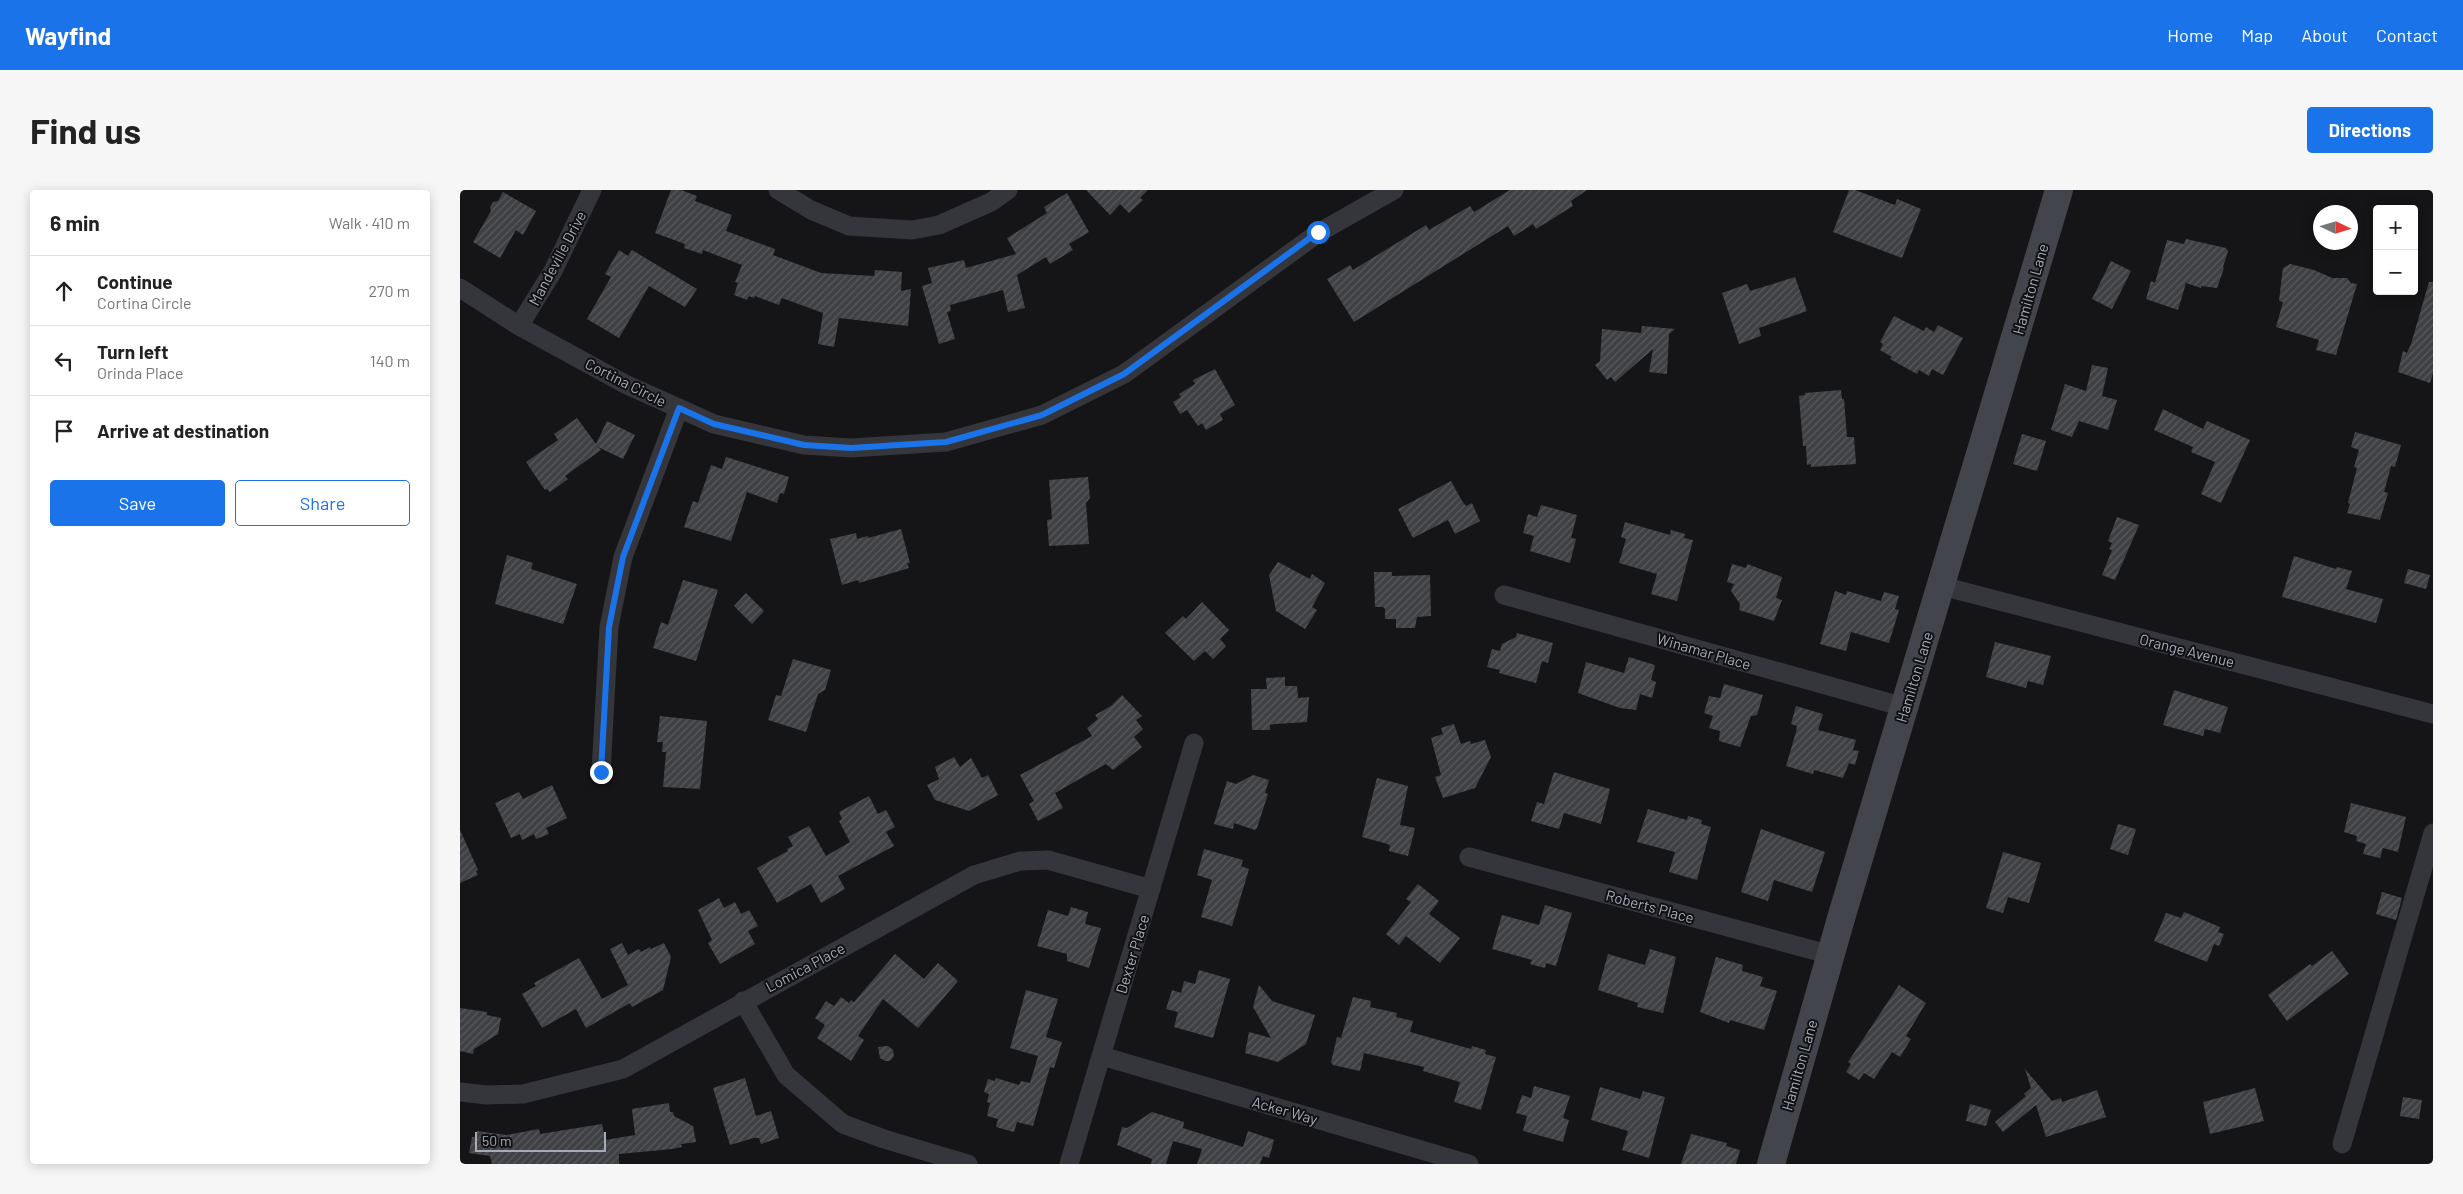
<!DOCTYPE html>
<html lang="en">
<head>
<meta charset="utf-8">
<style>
  body { margin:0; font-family:Barlow,sans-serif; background:#f6f6f6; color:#222 }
  .controls { position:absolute; right:15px; top:15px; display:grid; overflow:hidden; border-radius:5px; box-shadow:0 2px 12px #0003 }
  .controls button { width:45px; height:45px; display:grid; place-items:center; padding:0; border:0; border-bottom:1px solid #e0e0e0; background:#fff; color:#222; font:25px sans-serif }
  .compass { position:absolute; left:1853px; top:15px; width:45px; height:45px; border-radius:50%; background:#fff; box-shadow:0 2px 12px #0003; rotate:94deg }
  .scale { position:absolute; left:15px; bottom:12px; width:131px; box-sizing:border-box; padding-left:5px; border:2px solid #a5abb8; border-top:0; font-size:14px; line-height:18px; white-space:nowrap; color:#a5abb8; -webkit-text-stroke:4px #101012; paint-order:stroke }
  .stop { position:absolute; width:15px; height:15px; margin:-11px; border:4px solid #1a73e8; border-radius:50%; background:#fff }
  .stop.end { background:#1a73e8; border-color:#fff; box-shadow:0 1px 5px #0008 }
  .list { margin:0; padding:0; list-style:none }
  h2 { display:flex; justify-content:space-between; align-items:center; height:65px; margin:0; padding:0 20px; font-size:21px }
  h2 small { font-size:16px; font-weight:400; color:#767676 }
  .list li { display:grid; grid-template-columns:32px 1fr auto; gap:15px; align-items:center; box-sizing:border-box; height:70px; padding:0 20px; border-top:1px solid #e0e0e0 }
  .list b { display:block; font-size:19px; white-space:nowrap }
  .list p { margin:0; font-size:16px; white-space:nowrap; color:#767676 }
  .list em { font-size:16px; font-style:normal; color:#767676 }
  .actions { display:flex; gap:10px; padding:15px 20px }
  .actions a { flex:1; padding:11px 0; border:1px solid #1a73e8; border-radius:5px; text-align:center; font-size:18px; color:#1a73e8 }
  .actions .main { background:#1a73e8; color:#fff }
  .icon { flex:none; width:28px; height:28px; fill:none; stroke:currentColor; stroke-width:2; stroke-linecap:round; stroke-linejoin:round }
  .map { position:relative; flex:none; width:1973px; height:974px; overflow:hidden; border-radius:5px }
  header { display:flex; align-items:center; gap:30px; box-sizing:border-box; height:70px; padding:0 25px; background:#1a73e8; color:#fff }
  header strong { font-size:24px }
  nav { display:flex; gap:28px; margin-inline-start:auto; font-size:18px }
  .intro { display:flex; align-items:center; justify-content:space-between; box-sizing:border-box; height:120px; padding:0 30px }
  h1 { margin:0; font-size:35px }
  .button { padding:12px 22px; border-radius:5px; background:#1a73e8; color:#fff; font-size:18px; font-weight:700 }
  main { display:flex; gap:30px; padding:0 30px }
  aside { flex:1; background:#fff; border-radius:5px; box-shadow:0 2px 12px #0003 }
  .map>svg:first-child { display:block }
  .building { fill:url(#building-hatch) }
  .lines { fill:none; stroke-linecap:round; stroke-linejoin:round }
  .street { stroke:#35363c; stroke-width:19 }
  .secondary { stroke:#43454c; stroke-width:28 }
  .route { stroke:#1a73e8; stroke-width:6 }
  .labels { text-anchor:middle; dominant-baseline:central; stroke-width:4; stroke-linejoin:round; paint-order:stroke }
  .street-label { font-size:15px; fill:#a5abb8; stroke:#101012 }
</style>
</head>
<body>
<header>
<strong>Wayfind</strong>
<nav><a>Home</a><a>Map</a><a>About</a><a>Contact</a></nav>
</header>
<div class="intro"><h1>Find us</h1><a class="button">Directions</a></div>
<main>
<aside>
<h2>6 min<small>Walk · 410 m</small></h2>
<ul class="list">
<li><svg class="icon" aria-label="ahead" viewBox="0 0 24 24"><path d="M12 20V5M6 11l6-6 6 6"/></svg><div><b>Continue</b><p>Cortina Circle</p></div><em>270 m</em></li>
<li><svg class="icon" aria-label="left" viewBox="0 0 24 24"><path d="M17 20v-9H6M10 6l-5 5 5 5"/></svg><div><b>Turn left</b><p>Orinda Place</p></div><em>140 m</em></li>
<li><svg class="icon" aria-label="arrive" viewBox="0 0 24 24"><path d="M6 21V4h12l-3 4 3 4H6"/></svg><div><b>Arrive at destination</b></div></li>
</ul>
<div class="actions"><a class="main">Save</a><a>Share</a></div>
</aside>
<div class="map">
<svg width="1973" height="974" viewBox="0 0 1973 974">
  <defs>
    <pattern id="building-hatch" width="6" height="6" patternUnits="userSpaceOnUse" patternTransform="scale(1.25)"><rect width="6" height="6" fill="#3e4044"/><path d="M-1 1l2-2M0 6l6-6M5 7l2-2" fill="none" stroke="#57595d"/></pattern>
  </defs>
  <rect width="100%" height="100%" fill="#151517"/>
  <path class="building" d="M 211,0 L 221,0 L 237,6 L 235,11 L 272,25 L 266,41 L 315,59 L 313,65 L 361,83 L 414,86 L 415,80 L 442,82 L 441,101 L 451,99 L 448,136 L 379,128 L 374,157 L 358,154 L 363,123 L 322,108 L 319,115 L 295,106 L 294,108 L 289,106 L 287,110 L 274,105 L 278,93 L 275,92 L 282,75 L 243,60 L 242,64 L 224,58 L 225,54 L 195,43 Z
    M 626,0 L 688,0 L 680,8 L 683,10 L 669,23 L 660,14 L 650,25 Z
    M 1050,0 L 1127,0 L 1111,11 L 1113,16 L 1076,39 L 1073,34 L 1054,46 L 1048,36 L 894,132 L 867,89 L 890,75 L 893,80 L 966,35 L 969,40 L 1010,16 L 1014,22 Z
    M 1389,0 L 1395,0 L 1435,15 L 1437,9 L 1461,19 L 1442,68 L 1373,42 Z
    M 43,2 L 76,21 L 63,45 L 56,40 L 40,68 L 13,52 L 31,21 L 30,17 L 33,12 L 38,11 Z
    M 607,3 L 629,42 L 609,54 L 613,60 L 590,74 L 586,67 L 557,85 L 565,118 L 548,122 L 543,100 L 490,115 L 491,121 L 487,122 L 495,149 L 479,154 L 462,96 L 472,93 L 468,78 L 504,70 L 506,78 L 556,64 L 547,48 L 587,23 L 584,17 Z
    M 1726,49 L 1766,58 L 1768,61 L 1763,77 L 1764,78 L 1757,98 L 1741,96 L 1741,98 L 1726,93 L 1718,120 L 1686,109 L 1691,91 L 1695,93 L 1707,50 L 1724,54 Z
    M 159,60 L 168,66 L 172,60 L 237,99 L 225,117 L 189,96 L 159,148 L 127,129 L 151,87 L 145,84 Z
    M 1651,71 L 1671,81 L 1652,119 L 1632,109 Z
    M 1830,74 L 1854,80 L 1872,88 L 1887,88 L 1891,93 L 1897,94 L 1876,165 L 1856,160 L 1859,150 L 1816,137 L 1823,112 L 1819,111 L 1822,85 L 1823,78 Z
    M 1335,87 L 1347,121 L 1299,138 L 1301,146 L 1279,154 L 1262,103 L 1287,94 L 1290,101 Z
    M 1969,92 L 1973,92 L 1973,183 L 1970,193 L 1938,182 L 1943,161 L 1947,163 L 1951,154 Z
    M 1434,126 L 1464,141 L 1466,137 L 1474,142 L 1478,135 L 1503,148 L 1483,185 L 1472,179 L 1469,186 L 1459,180 L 1457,184 L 1430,169 L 1432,167 L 1420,160 L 1423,154 L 1420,152 Z
    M 1182,136 L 1215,139 L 1209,144 L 1207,184 L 1189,182 L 1193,159 L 1155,192 L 1151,187 L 1147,190 L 1135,175 L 1140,171 L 1142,139 L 1181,143 Z
    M 1632,175 L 1648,178 L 1642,206 L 1657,210 L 1648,240 L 1619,231 L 1612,247 L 1591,240 L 1605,194 L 1626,201 Z
    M 755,179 L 775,215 L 760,224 L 763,230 L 746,240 L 742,233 L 738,236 L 727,220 L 720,224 L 713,212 L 721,207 L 719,204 L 735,194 L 733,190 Z
    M 1381,200 L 1382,209 L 1384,209 L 1387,247 L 1394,247 L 1396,274 L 1351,277 L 1351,274 L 1347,275 L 1346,256 L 1343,256 L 1339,206 L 1345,205 L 1345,203 Z
    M 1703,219 L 1743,239 L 1747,231 L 1790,250 L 1761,313 L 1741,304 L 1755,272 L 1731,262 L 1733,257 L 1694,240 Z
    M 117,228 L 136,254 L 147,231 L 175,245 L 163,269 L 138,257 L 141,260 L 105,286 L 108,289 L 90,302 L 87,299 L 85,300 L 66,272 L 98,250 L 94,244 Z
    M 1895,242 L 1941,255 L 1935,277 L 1931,276 L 1924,302 L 1928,303 L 1920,330 L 1887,323 L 1890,314 L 1888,313 L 1897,278 L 1894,277 L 1899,260 L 1891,257 Z
    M 1562,244 L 1586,251 L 1577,281 L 1553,274 Z
    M 266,267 L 329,287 L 324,304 L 320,303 L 317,313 L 287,302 L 271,351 L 224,337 L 233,311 L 238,313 L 251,275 L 262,279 Z
    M 628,287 L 630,308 L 626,313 L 629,354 L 589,356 L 587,330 L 592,329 L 589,290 Z
    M 991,291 L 1002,311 L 1006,316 L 1012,313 L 1020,331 L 995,344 L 988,330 L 953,348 L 938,319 Z
    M 1081,315 L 1117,325 L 1111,348 L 1116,349 L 1110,373 L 1070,361 L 1074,346 L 1063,343 L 1068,324 L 1077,327 Z
    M 1657,327 L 1679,335 L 1655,390 L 1642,385 L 1652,360 L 1649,359 L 1652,353 L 1648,351 Z
    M 1165,332 L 1210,345 L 1211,340 L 1225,344 L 1224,348 L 1233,350 L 1217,411 L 1191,404 L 1197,384 L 1159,373 L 1166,349 L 1161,347 Z
    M 441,339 L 450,373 L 447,373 L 449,378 L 399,393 L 398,390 L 382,395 L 370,349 L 396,343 L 397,349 L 408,346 L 408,348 Z
    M 47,365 L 73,373 L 71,379 L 117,394 L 103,434 L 35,414 Z
    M 1834,366 L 1876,379 L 1877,377 L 1892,381 L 1886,399 L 1923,409 L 1916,433 L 1822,407 Z
    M 818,372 L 850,389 L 852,384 L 865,393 L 852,417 L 857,420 L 845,439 L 816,421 L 809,385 Z
    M 1272,374 L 1286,378 L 1287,374 L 1322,387 L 1316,408 L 1322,410 L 1314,431 L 1279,420 L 1280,414 L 1271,401 L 1274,394 L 1267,392 Z
    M 1948,379 L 1970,385 L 1966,399 L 1944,393 Z
    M 914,382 L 932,382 L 932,386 L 970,385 L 971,426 L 957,427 L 955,438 L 936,438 L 936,429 L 925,429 L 925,419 L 923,417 L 915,417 Z
    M 223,390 L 258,400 L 236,471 L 193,458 L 201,432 L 208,435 Z
    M 1375,401 L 1386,405 L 1387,401 L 1421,411 L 1424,402 L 1439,406 L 1435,419 L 1439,420 L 1429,453 L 1391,442 L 1386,461 L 1360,454 Z
    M 286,403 L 304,421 L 292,434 L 274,416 Z
    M 742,412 L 769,440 L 760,449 L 766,456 L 753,469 L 745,461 L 734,471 L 705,443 L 723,426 L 726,429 Z
    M 1057,443 L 1093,453 L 1088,473 L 1082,471 L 1076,493 L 1039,483 L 1040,480 L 1027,477 L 1032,459 L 1040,461 L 1042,454 L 1056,447 Z
    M 1535,452 L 1591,466 L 1583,495 L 1568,491 L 1566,498 L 1526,487 Z
    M 1169,467 L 1195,475 L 1191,490 L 1196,492 L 1192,508 L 1180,504 L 1176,520 L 1160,518 L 1118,503 L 1126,472 L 1164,483 Z
    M 333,469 L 371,480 L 365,500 L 358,504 L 346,542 L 308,530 L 316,505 L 321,506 Z
    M 825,487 L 825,496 L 837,496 L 838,508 L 849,507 L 847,532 L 815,534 L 810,535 L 810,540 L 792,540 L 791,499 L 807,499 L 806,488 Z
    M 1264,494 L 1303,505 L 1297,525 L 1291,526 L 1280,557 L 1259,551 L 1260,541 L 1249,538 L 1253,526 L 1244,523 L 1249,506 L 1260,508 Z
    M 1714,500 L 1768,517 L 1760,543 L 1745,539 L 1743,546 L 1703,535 Z
    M 662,505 L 682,526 L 676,530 L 683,539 L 674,547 L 682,557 L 653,580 L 646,574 L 595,603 L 603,618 L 578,631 L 569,614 L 574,611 L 560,585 L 632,546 L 627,538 L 638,529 L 635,525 L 651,516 Z
    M 1336,516 L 1363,524 L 1358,540 L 1396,550 L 1393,560 L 1399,561 L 1395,575 L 1389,573 L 1383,588 L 1354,580 L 1353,584 L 1326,576 L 1336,542 L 1337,536 L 1331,534 Z
    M 200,526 L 247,531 L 240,599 L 203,597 L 206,562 L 202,562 L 203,552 L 197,552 Z
    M 994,534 L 1001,554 L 1010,551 L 1011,554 L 1025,550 L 1031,567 L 1015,598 L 983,608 L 975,587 L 981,585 L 971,548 L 983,544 L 981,538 Z
    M 494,567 L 500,577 L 511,568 L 522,588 L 528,585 L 538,605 L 509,621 L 475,610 L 467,595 L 479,589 L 475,577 Z
    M 1094,582 L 1150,599 L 1141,634 L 1104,623 L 1099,639 L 1071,631 L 1077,612 L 1084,614 Z
    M 793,585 L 809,590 L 805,603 L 808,604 L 797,638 L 795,640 L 774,633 L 773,639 L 754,634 L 767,591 L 776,594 Z
    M 917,588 L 948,596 L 940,635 L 955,638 L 948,666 L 929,661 L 930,655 L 924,653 L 902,647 Z
    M 92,595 L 107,628 L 86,638 L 89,644 L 76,649 L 74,644 L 62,650 L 60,644 L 51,648 L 35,613 L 59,602 L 63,609 Z
    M 409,606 L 418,624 L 426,620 L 435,637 L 426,642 L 434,656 L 378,686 L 385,699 L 361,713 L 351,694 L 317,713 L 297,678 L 328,661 L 327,659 L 333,656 L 328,647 L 349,636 L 366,666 L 390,652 L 379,631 L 382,629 L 379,622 Z
    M 1891,613 L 1946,627 L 1938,662 L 1923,658 L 1920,668 L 1903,664 L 1906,654 L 1896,651 L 1897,646 L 1884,642 Z
    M 1188,619 L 1227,630 L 1228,626 L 1242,630 L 1241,634 L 1251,637 L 1237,690 L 1209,682 L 1215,662 L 1177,652 Z
    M 1658,634 L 1676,639 L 1668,665 L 1650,659 Z
    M 1301,639 L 1365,662 L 1352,702 L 1314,690 L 1308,711 L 1281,702 Z
    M 0,640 L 18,680 L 16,681 L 18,685 L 0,693 Z
    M 744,659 L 783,670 L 781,676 L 789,679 L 772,736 L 741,727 L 752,690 L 737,685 Z
    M 1543,662 L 1581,673 L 1569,713 L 1548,707 L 1543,723 L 1526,718 Z
    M 958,694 L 979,711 L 969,724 L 1000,748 L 980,773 L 946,746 L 939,755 L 926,744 L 951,712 L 946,709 Z
    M 1922,702 L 1942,708 L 1936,730 L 1916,724 Z
    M 259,708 L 264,718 L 275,712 L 281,724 L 289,720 L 298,736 L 288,741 L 295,754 L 260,774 L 248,753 L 252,750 L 238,720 Z
    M 1085,715 L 1112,723 L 1096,776 L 1086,773 L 1085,778 L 1070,774 L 1072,770 L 1032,759 L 1042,725 L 1079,735 Z
    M 611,717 L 628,722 L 625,734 L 641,738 L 629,778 L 607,771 L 607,764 L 577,756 L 588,720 L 608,726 Z
    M 1724,722 L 1760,737 L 1758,742 L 1764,744 L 1759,756 L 1754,754 L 1747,772 L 1694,751 L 1706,723 L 1721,728 Z
    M 162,753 L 168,765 L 179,759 L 181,762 L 190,757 L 191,759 L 204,753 L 211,767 L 203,800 L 172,817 L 170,813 L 126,838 L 116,819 L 82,838 L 62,804 L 76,796 L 74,793 L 119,768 L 142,809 L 168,795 L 150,759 Z
    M 1190,759 L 1216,767 L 1203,823 L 1177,817 L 1178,813 L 1138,800 L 1148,764 L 1185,775 Z
    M 1872,761 L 1889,784 L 1827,831 L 1808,805 L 1850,774 L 1852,776 Z
    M 435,764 L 464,789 L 478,773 L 498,791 L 458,838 L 423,809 L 398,846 L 404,850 L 391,871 L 357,848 L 365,835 L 355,828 L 366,811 L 374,816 L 381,807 L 389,813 L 391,810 L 394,812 Z
    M 1256,767 L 1283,775 L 1282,781 L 1303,787 L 1300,796 L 1317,801 L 1304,840 L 1270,830 L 1269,833 L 1240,822 Z
    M 739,780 L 770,789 L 753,848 L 714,837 L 718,822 L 706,819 L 712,800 L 721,803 L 724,791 L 735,794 Z
    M 799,795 L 812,811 L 855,825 L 846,854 L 818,872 L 785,863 L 789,842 L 811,848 L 793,817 Z
    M 1439,795 L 1466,813 L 1446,846 L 1451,849 L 1440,867 L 1432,862 L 1414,889 L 1404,883 L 1399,890 L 1386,882 L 1391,874 L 1388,872 Z
    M 566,800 L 598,809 L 586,847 L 602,852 L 594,878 L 590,877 L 573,936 L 557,932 L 554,942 L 536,937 L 538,929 L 527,926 L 530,913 L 527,912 L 529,904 L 524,902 L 528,889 L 535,891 L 536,888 L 559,895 L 561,891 L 570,893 L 578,866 L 550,858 Z
    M 893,807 L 911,811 L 910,817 L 937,823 L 936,827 L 953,831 L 950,842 L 1011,859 L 1012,856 L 1026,860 L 1025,864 L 1036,867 L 1021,920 L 994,912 L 1000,892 L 963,881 L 964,877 L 904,863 L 900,881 L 873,875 L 871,872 L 877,847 L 881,848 Z
    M 0,818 L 27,822 L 27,825 L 41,828 L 38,844 L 14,859 L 13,864 L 0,861 Z
    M 428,856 L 433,860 L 434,866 L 430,871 L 425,871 L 420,868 L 418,857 Z
    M 1565,879 L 1592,911 L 1601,908 L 1602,912 L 1637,900 L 1646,927 L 1586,947 L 1576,915 L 1543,942 L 1535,932 L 1566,906 L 1564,904 L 1571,898 Z
    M 285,888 L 296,926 L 311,921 L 319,948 L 301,954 L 299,948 L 294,948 L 270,955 L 253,898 Z
    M 1074,896 L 1110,906 L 1103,928 L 1109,930 L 1103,952 L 1063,941 L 1067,926 L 1056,923 L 1062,905 L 1071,908 Z
    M 1140,897 L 1180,909 L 1183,901 L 1205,907 L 1189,968 L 1162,960 L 1168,941 L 1131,930 Z
    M 1795,898 L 1804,931 L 1750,944 L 1743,912 Z
    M 1943,907 L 1962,910 L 1959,929 L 1940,926 Z
    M 209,913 L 210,922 L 213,922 L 214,926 L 233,936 L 236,952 L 221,954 L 222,957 L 212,959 L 159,964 L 159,974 L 32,974 L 30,966 L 9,963 L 12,947 L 16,947 L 17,941 L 46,945 L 79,939 L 80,944 L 142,934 L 145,950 L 175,945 L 172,919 Z
    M 1510,914 L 1531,920 L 1526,936 L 1506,931 Z
    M 692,922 L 724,932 L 723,938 L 783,957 L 788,941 L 814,950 L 809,968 L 803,966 L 800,974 L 737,974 L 742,959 L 713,951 L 706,974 L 691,974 L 692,969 L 657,955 L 662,937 L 667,938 Z
    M 1231,944 L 1267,953 L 1266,956 L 1280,960 L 1276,974 L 1221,974 Z"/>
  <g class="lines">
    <path class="street" d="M 318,0 L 351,20 L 389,36 L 452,40 L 479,35 L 531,12 L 548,0
      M 0,98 L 59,136 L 165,194 L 254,234 L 344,255 L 391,258 L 486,252 L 582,225 L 664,184 L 858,43 L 934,0
      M 59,136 L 93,81 L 132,0
      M 1482,396 L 1973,524
      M 1044,405 L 1444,517
      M 141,582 L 149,437 L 163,367 L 219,218
      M 1009,667 L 1371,765
      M 283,811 L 326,885 L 383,934 L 424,949 L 508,974
      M 642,866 L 1009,974
      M 0,902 L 27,905 L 63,904 L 163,879 L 514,685 L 560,671 L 588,670 L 691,699
      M 1882,954 L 1973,643
      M 609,974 L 734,553"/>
    <path class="secondary" d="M 1311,974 L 1382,725 L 1599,0"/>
  </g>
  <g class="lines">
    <path class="route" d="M 141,582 L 149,437 L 163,367 L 219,218 L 254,234 L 344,255 L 391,258 L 486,252 L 582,225 L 664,184 L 858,42"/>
  </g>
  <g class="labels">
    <g class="street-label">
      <text transform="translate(97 68) rotate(-62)">Mandeville Drive</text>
      <text transform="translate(1570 99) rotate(-74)">Hamilton Lane</text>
      <text transform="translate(166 192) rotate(27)">Cortina Circle</text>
      <text transform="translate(1727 460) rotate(14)">Orange Avenue</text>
      <text transform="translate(1244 461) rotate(16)">Winamar Place</text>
      <text transform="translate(1454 487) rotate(-73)">Hamilton Lane</text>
      <text transform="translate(1190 716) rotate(15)">Roberts Place</text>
      <text transform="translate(672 764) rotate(-73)">Dexter Place</text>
      <text transform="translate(345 777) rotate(-28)">Lomica Place</text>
      <text transform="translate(1339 875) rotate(-74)">Hamilton Lane</text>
      <text transform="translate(825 920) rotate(16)">Acker Way</text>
    </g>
  </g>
</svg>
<div class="controls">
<button>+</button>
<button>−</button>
</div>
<svg class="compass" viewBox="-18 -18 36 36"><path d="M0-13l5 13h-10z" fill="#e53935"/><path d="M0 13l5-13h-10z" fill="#767676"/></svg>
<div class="scale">50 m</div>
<div class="stop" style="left:858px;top:42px"></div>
<div class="stop end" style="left:141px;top:582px"></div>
</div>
</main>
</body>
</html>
